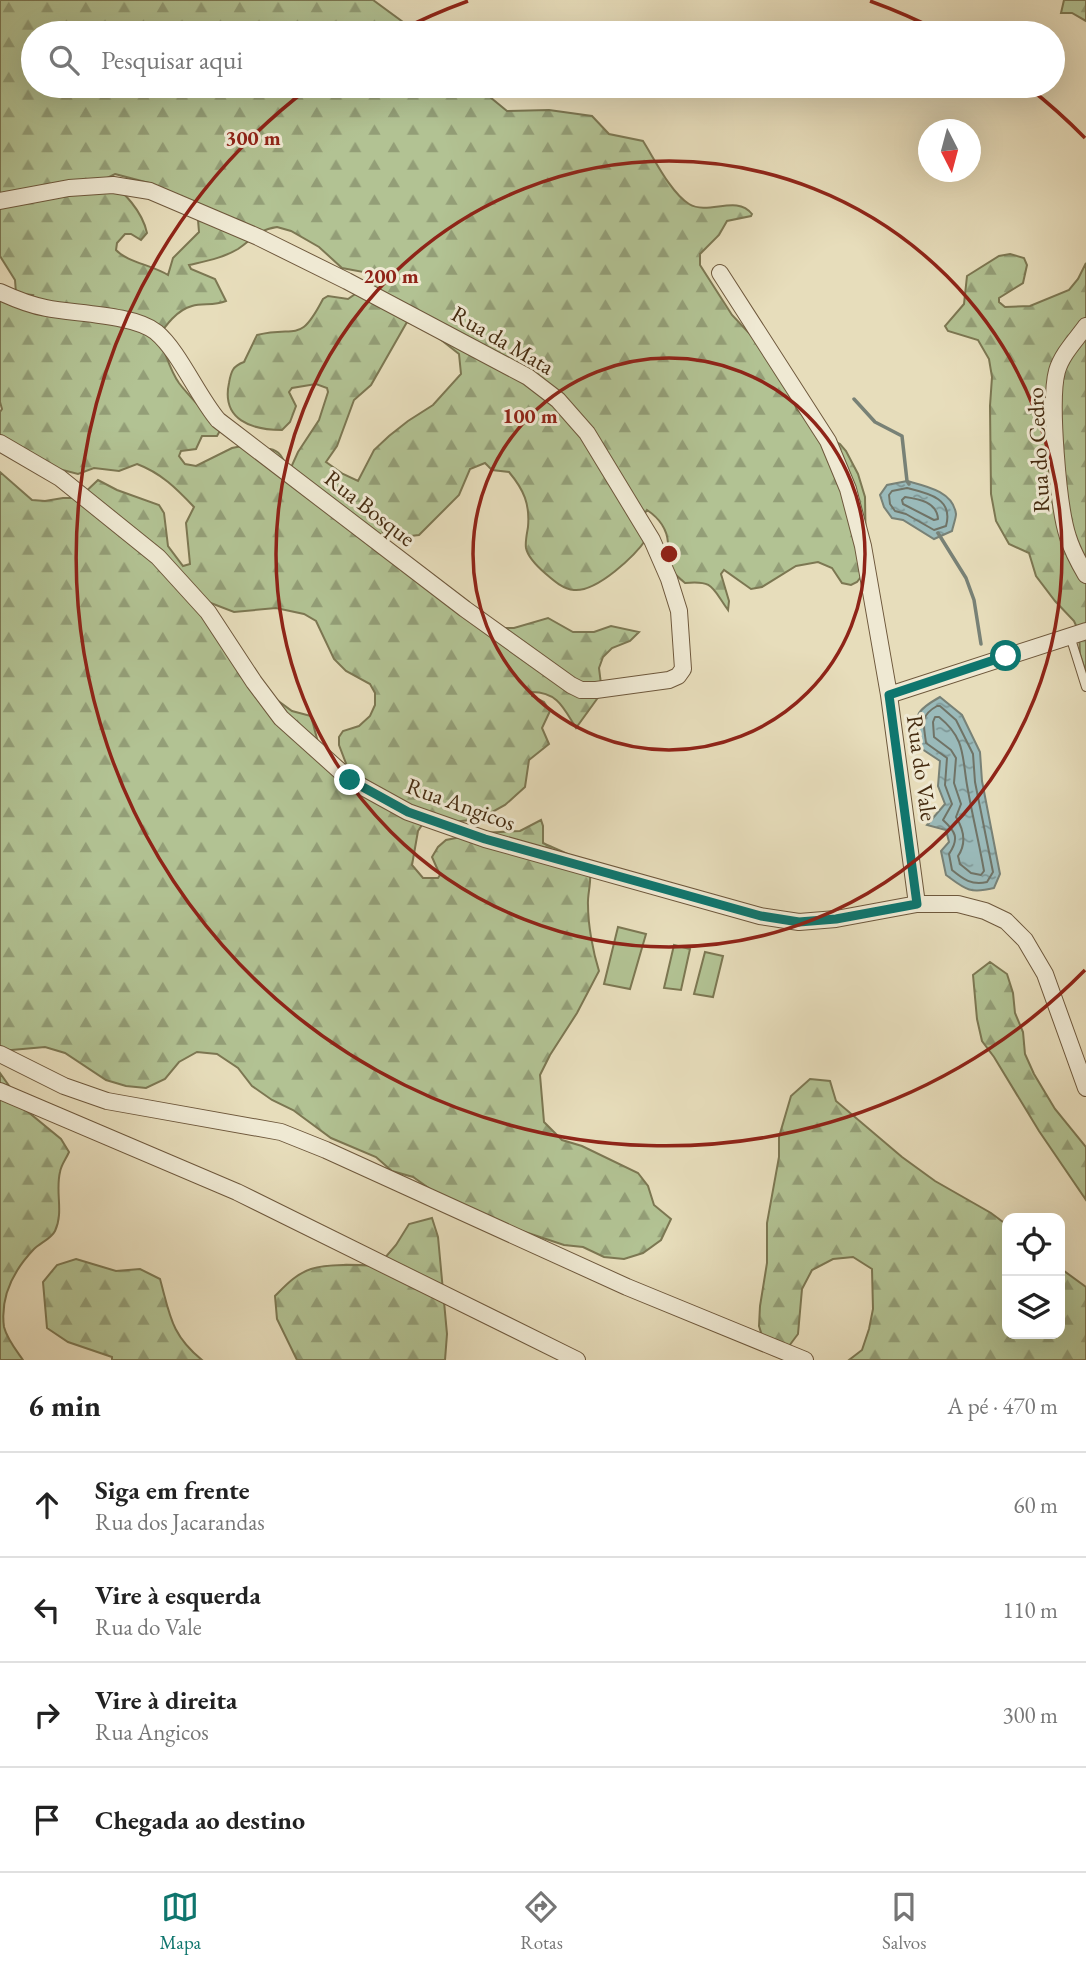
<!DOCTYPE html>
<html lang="pt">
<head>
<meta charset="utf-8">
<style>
  body { margin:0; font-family:"EB Garamond",serif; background:#f2f2f2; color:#222 }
  .controls { position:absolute; right:21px; bottom:21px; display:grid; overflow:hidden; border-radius:14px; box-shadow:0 7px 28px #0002 }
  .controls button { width:63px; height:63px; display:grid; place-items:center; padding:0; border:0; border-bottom:2px solid #e0e0e0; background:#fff; color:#222; font:35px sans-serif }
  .compass { position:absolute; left:918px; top:119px; width:63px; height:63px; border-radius:50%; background:#fff; box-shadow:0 7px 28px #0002; rotate:174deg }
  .stop { position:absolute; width:21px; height:21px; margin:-16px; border:5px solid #0f766e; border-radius:50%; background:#fff }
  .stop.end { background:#0f766e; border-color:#fff; box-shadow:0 2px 7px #0008 }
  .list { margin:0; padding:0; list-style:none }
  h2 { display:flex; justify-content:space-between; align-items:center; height:91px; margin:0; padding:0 28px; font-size:30px }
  h2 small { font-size:23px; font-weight:400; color:#767676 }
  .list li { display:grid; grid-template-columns:46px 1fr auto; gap:21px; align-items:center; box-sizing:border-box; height:105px; padding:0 28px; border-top:2px solid #e0e0e0 }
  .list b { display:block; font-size:26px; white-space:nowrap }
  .list p { margin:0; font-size:23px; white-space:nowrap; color:#767676 }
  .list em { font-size:23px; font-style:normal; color:#767676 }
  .icon { flex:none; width:38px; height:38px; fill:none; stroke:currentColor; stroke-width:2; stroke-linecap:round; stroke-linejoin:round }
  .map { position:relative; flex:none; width:1086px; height:1360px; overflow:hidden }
  .search { position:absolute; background:#fff; box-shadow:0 7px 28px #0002; left:21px; right:21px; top:21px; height:77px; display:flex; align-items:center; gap:18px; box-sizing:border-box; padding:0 24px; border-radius:38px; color:#767676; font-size:26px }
  .sheet { height:511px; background:#fff }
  nav { display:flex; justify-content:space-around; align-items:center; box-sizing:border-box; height:98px; border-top:2px solid #e0e0e0; background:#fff; font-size:19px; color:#767676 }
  nav a { display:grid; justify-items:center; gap:4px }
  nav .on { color:#0f766e }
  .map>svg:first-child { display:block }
  .forest { fill:url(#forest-firs); stroke:#7c7752; stroke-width:2; fill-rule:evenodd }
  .park { fill:#b2c293; stroke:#7c7752; stroke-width:2 }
  .water { fill:url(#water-ripples); stroke:#788176; stroke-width:2 }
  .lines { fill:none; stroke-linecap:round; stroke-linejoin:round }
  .shore { stroke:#707366; stroke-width:2 }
  .stream { stroke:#788176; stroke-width:3.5 }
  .service-casing { stroke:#6e583c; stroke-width:10 }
  .minor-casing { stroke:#6e583c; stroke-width:18 }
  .service { stroke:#efe9d3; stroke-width:8 }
  .minor { stroke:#efe9d3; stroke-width:16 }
  .route { stroke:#0f766e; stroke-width:9 }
  .ring { fill:none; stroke:#8f2418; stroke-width:3.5 }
  .labels { text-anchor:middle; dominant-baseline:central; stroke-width:6; stroke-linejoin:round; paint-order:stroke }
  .street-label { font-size:23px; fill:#462c11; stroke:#efe9d3 }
  .centre { fill:#8f2418; stroke:#efe9d3; stroke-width:3.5 }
  .ring-label { font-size:21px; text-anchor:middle; font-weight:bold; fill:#8f2418; stroke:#efe9d3; stroke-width:6; stroke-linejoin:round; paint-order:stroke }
</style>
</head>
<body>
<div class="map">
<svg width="1086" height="1360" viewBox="0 0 1086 1360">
  <defs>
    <pattern id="forest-firs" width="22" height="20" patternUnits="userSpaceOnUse" patternTransform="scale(1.75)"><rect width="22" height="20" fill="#b2c293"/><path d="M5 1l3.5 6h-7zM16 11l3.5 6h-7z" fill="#939e77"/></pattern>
    <pattern id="water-ripples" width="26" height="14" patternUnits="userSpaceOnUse" patternTransform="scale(1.75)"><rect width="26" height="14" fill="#9ababa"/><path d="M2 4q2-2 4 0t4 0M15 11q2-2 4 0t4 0" fill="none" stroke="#7f9796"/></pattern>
  </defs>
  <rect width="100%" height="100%" fill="#e7ddbb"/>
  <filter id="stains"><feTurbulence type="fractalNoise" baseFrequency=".00286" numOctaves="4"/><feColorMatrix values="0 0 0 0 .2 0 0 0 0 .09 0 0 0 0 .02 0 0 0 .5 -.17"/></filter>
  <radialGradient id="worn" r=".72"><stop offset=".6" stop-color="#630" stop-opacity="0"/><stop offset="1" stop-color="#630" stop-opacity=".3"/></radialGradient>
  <path class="forest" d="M 0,0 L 373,0 L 418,33 L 33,33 L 33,86 L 461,86 L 464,89 L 485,93 L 507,111 L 549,110 L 592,116 L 609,134 L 643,141 C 655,160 671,193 689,204 C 709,216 736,194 752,214 L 751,216 L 727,221 L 719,235 L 700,254 L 700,265 L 732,315 L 765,350 L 788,387 L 797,410 L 812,420 L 826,437 L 840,444 L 846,451 L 858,474 L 865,497 L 866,559 L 863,574 L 857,582 L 851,585 L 842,583 L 832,568 L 818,562 L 796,566 L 762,587 L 751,589 L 724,570 L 721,574 L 729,601 L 728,610 C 712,588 714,580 685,583 C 678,577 669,570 668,560 C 667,555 669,549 668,543 C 667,528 659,518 647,510 L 643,516 L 647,538 C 635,556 597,592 574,590 C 563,589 554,581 546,574 C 539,568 528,558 526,548 C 525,542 527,533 528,527 C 530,504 524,490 509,472 L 492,470 L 485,463 L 470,469 L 459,495 L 419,535 L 402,537 L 388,525 L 382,527 L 383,535 L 390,544 L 500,628 L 514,628 L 548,618 L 573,632 L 594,632 L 611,626 L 639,632 L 630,641 L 612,648 L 603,657 L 599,668 L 602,692 L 576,728 C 564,709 558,692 532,692 L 532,696 L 544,702 L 550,711 L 542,728 L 549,744 L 529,760 L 525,787 L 505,805 L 485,816 L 471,820 L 422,825 L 418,831 L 412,865 L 423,878 L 438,878 L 440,875 L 432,857 L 438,847 L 446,840 L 481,833 L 520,831 L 541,820 L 543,826 L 543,843 C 553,848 581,858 587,866 C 594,877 587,892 588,905 C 588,925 593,952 599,971 L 577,1013 L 550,1055 L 540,1075 L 544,1122 L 562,1140 L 582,1146 L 638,1173 L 648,1186 L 654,1205 L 671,1219 L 661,1240 L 643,1253 L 624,1259 L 604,1257 L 583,1247 L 564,1245 L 519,1230 L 433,1191 L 413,1177 L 392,1171 L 376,1157 L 331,1138 L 293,1110 L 272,1100 L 252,1086 L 238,1068 L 217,1054 L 197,1052 L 179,1062 L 165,1079 L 146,1088 L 126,1086 L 106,1080 L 65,1053 L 45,1047 L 0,1051 L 0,472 L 32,500 L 45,501 L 63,498 L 79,498 L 98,480 L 117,490 L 159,505 L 164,513 L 168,546 L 183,566 L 190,564 L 186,523 L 194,507 C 176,488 161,473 137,464 L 119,471 L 94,468 L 78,474 L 28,461 L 0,435 L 0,412 L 2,409 L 0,402 L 0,298 L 30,302 L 33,295 L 16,293 L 15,280 L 0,256 ZM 115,174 L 149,183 L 176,196 L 198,220 L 199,232 L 173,258 L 168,275 C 152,265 127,262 116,250 L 117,243 L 125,234 L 131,234 L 141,240 L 147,233 C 142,210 124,193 107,178 ZM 277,227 L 291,231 L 319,247 L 342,268 L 369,273 L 371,283 L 348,299 L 328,296 L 323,299 C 299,345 298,325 257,335 L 244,362 C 233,366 231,371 229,383 C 221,420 252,430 282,430 L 290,422 L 296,406 L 289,392 L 292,388 L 316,384 L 327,388 L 328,392 L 319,420 L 298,452 L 289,472 C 284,462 282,451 270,449 L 264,454 L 242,446 L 232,448 L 196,466 L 185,464 L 179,456 L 181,451 L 196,449 L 202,436 L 217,436 L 221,429 C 207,414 191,399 179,383 C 169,369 166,352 158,337 C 166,325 177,310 192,306 C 203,303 214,306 226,301 L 215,279 L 191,269 L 189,265 C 206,261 223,258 238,249 C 253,239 257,230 277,227 ZM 407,322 L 426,328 L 459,354 L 461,374 L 433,405 L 408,421 L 389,436 L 374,450 L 358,481 L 343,474 L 326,462 L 337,446 L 354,400 L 371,385 ZM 203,600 L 234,612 L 276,608 L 304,614 L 316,621 L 334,659 L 346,671 L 370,684 L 375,693 L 375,705 L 370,716 L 359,726 L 343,731 L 339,737 L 339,745 L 347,766 L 320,750 L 311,716 L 292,711 L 262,689 Z
    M 1064,0 L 1086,0 L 1086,21 L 1072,13 L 1061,13 Z
    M 1010,254 L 1024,258 L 1027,265 L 1023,283 L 999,298 L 999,302 L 1005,307 L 1030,306 L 1069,290 L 1078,279 L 1086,263 L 1086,673 L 1080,654 L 1079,632 L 1074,621 L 1055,601 L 1036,576 L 1029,553 L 1009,544 L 996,521 L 991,494 L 990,406 L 992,377 L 989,359 L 978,340 L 948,331 L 945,326 L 964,304 L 967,276 L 999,256 Z
    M 990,962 L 1007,974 L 1013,993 L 1015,1013 L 1023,1032 L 1025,1054 L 1034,1074 L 1055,1109 L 1086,1147 L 1086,1200 L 1039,1131 L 994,1057 L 982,1041 L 977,1019 L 973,975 Z
    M 0,1073 L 27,1111 L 61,1139 L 69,1152 C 66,1159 61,1165 60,1172 C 55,1192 64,1212 55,1231 C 51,1239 40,1243 34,1249 C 14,1270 0,1297 4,1327 C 7,1339 16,1350 23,1360 L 0,1360 Z
    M 810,1079 L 830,1081 L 836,1101 L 902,1157 L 935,1181 L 991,1213 L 1007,1225 L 1007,1334 L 1060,1334 L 1060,1268 L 1086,1287 L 1086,1360 L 849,1360 L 862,1350 L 869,1329 L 873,1309 L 872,1269 L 853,1257 L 833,1259 L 812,1270 L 802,1289 L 798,1334 L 786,1350 L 765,1345 L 759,1326 L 760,1306 L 767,1263 L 767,1223 L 779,1157 L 779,1137 L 791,1096 Z
    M 432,1218 L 438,1237 L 447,1334 L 445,1360 L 297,1360 L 277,1319 L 275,1296 C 286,1285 296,1274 311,1269 C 328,1263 360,1265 378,1266 L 396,1245 L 409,1224 Z
    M 76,1259 L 116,1271 L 140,1269 L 160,1279 C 170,1315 171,1335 202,1360 L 112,1360 L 112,1357 L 68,1342 L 47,1328 L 43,1282 L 57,1265 Z"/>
  <path class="park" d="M 618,927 L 646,934 L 630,989 L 604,984 Z
    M 674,945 L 690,949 L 681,990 L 664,988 Z
    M 705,952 L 723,956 L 713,997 L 694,994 Z"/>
  <path class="water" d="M 907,481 C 925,486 953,491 956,514 C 956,518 953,526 952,531 L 934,539 L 903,520 L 892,518 L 884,507 L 880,495 L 887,485 Z
    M 940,697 L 962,715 L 980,752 L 982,781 L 1000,874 L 994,888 C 969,894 965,889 946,875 L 941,851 L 949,842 L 946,830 L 927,825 L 945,804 L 938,786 L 940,761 L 919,747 C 916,717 911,713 940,697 Z"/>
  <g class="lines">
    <path class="shore" d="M 907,488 C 927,493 954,498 946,526 L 934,530 L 906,514 L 895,511 L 890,504 L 889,495 L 892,491 Z
      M 905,497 C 919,499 937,502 938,519 L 934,520 L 903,504 L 902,500 Z
      M 937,706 L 940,706 L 956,720 L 973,754 L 975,782 L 993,872 L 987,882 C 972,886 963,879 952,870 L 949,854 C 960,838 955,831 943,820 L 952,804 L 945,785 L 947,758 L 926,743 C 924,725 919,716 937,706 Z
      M 935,717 L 939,717 C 965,738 962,755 967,785 C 972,814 979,842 984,871 L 981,875 L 971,873 L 960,864 L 958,856 C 967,843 964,830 956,817 L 961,804 L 954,783 L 956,758 L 951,750 L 934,737 L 933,722 Z"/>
    <path class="stream" d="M 854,399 L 875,422 L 902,436 L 907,481 L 909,484
      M 938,533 L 966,578 L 974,600 L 981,644"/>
    <g class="service-casing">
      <path id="service" d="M 1070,636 L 1086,687"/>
    </g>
    <g class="minor-casing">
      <path id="minor" d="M 0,201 L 69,188 L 113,185 L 150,191 L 258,237 L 347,281 L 528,377 L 558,400 L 587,433 L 652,540 L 669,579 L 679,611 L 683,669 L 678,676 L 669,680 L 596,690 L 581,690 L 571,685 L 465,609 L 218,420 C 197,395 179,351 156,332 C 133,314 75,314 46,308 C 30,305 15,299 0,292
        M 720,273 L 828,441 L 848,489 L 863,546 L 889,695 L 917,904
        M 1086,326 C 1076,340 1062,354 1057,371 C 1049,400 1058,507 1068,537 C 1072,550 1079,563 1086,575
        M 0,443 L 60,478 L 158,557 L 208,612 L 254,682 L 281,718 L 350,780 L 408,812 L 485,839 L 760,916 L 799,922 L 836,919 L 917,904 L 958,904 L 985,911 L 1006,921 L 1025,940 L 1045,974 L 1086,1088
        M 889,695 L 1086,631
        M 0,1054 L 64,1086 L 107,1101 L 281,1132 L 326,1150 L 627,1287 L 805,1360
        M 0,1091 L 237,1192 L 577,1360"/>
    </g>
    <use href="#service" class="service"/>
    <use href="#minor" class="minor"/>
  </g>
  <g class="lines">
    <path class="route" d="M 350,780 L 408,812 L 485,839 L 761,916 L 799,922 L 836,919 L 917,904 L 889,695 L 1006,656"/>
  </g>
  <g class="ring">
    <circle cx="669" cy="554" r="196"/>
    <circle cx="669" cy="554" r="393"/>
    <path d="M1085 970A589 589 0 1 1 310 87M397 32A589 589 0 0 1 468 1M870 1A589 589 0 0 1 941 32M1028 87A589 589 0 0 1 1085 138"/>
  </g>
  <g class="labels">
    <g class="street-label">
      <text transform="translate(503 340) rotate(30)">Rua da Mata</text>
      <text transform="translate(1038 450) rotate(-93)">Rua do Cedro</text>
      <text transform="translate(370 508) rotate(38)">Rua Bosque</text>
      <text transform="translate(922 768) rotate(82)">Rua do Vale</text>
      <text transform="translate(461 804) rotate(20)">Rua Angicos</text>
    </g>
  </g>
  <circle cx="669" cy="554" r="10" class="centre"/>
  <g class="ring-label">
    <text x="253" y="145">300 m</text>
    <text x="391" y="283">200 m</text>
    <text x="530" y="423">100 m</text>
  </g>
  <rect width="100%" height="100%" filter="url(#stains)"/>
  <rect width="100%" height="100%" fill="url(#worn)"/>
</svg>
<div class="controls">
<button><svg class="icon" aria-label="locate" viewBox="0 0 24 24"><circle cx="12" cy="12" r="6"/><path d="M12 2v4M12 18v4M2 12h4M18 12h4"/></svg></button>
<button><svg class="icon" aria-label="layers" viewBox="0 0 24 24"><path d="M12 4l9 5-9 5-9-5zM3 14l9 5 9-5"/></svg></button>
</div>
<svg class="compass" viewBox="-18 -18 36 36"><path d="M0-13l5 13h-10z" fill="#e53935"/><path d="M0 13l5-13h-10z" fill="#767676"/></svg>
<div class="stop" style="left:1006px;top:656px"></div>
<div class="stop end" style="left:350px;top:780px"></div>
<div class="search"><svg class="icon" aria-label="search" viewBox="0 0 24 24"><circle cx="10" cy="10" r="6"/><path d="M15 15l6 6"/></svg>Pesquisar aqui</div>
</div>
<section class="sheet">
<h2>6 min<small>A pé · 470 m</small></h2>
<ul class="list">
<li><svg class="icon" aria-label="ahead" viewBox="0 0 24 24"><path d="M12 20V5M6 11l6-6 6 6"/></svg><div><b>Siga em frente</b><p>Rua dos Jacarandas</p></div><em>60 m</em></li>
<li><svg class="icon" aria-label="left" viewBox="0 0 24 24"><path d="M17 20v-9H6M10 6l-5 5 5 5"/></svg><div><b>Vire à esquerda</b><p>Rua do Vale</p></div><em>110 m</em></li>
<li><svg class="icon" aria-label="right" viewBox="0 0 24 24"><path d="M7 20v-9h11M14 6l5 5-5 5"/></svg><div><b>Vire à direita</b><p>Rua Angicos</p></div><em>300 m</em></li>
<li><svg class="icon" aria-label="arrive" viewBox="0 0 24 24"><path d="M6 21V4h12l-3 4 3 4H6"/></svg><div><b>Chegada ao destino</b></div></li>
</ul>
</section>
<nav>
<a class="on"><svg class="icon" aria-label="map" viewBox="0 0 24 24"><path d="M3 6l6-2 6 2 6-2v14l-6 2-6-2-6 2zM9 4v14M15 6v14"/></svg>Mapa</a>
<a><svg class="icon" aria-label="directions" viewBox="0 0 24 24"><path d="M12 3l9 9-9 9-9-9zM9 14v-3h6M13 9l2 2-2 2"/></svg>Rotas</a>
<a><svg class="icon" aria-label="saved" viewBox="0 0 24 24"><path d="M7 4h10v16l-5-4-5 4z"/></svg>Salvos</a>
</nav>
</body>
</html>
